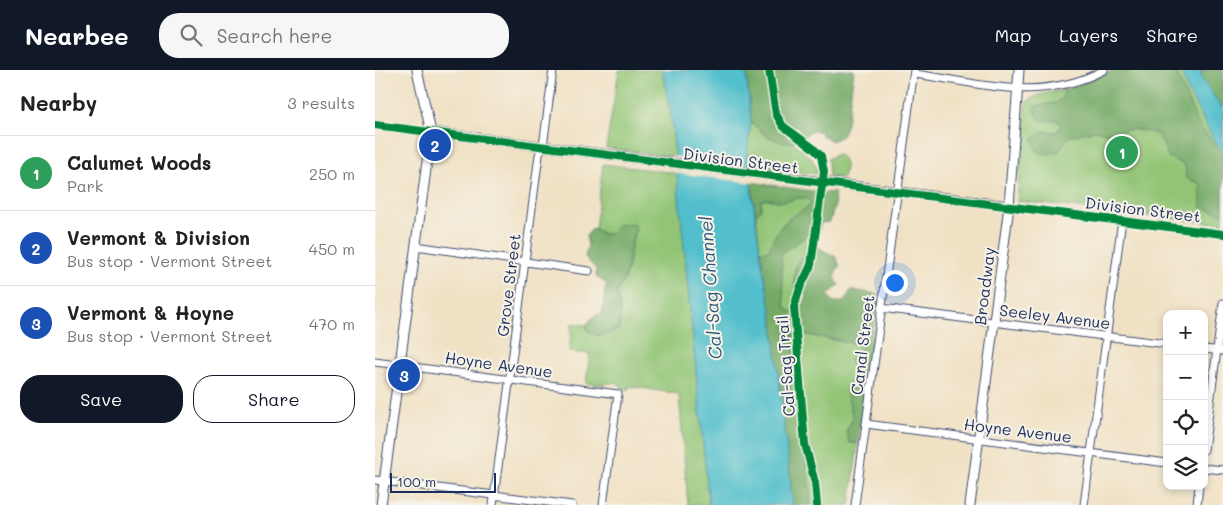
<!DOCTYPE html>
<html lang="en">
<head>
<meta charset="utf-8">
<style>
  body { margin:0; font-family:Mali,sans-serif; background:#f6f6f6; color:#222 }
  .controls { position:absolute; right:15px; bottom:15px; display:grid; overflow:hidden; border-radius:10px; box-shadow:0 2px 8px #0003 }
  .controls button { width:45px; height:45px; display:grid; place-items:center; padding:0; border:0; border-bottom:1px solid #e0e0e0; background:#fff; color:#222; font:25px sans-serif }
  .scale { position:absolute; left:15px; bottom:12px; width:106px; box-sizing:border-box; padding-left:5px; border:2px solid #1b2f5e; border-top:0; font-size:14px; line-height:18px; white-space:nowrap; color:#1b2f5e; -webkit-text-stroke:4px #f7f3e8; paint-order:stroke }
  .you { position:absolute; left:519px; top:212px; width:18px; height:18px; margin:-12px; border:4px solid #fff; border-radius:50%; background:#1a73e8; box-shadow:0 0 0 8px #1a73e833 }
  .badge { display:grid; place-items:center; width:32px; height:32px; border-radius:50%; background:#111827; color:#fff; font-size:16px; font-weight:700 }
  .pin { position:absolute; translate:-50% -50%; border:2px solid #fff; box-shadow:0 1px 5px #0006 }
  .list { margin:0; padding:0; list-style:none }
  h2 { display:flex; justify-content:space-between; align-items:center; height:65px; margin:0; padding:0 20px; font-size:21px }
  h2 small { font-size:16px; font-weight:400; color:#767676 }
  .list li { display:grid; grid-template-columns:32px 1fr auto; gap:15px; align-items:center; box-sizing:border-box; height:75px; padding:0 20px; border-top:1px solid #e0e0e0 }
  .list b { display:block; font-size:19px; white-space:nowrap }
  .list p { margin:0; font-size:16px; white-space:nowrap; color:#767676 }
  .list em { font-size:16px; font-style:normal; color:#767676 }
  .actions { display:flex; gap:10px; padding:15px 20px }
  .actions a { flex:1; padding:11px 0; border:1px solid #111827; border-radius:20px; text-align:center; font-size:18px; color:#111827 }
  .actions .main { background:#111827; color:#fff }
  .icon { flex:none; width:28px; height:28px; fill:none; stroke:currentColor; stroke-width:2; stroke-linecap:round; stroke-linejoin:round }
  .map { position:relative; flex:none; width:848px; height:435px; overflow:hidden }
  header { display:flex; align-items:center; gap:30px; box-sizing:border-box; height:70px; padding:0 25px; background:#111827; color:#fff }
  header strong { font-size:24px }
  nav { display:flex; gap:28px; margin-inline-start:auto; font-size:18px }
  .search { width:350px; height:45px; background:#f6f6f6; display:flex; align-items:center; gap:12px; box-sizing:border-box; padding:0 18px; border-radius:20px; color:#767676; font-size:19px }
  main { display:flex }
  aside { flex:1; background:#fff }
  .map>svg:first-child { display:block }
  .green { fill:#91c475; stroke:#567a6a }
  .forest { fill:#74aa66; stroke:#486c62 }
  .water { fill:#52bfcc; stroke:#367795 }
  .pier { fill:#f0e1c4 }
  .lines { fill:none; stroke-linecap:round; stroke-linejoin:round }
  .minor-casing { stroke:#3b4a6d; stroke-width:9 }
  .tertiary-casing { stroke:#3b4a6d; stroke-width:11 }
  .minor { stroke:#fff; stroke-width:7 }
  .tertiary { stroke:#fff; stroke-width:9 }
  .cycleway-casing { stroke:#f7f3e8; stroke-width:11 }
  .cycleway { stroke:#00873e; stroke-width:8 }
  .labels { text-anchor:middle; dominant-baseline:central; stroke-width:4; stroke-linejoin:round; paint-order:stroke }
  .street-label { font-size:16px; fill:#1b2f5e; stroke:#f7f3e8 }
  .water-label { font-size:18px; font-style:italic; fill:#2c5a7f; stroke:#f7f3e8 }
</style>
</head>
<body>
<header>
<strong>Nearbee</strong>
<div class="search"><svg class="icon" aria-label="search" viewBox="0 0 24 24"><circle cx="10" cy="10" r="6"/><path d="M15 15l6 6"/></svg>Search here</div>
<nav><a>Map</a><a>Layers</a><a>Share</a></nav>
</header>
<main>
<aside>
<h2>Nearby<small>3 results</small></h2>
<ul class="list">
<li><span class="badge" style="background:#2e9e5b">1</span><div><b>Calumet Woods</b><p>Park</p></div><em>250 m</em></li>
<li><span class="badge" style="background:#1a4fb4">2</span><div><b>Vermont &amp; Division</b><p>Bus stop · Vermont Street</p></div><em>450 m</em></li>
<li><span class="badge" style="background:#1a4fb4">3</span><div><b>Vermont &amp; Hoyne</b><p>Bus stop · Vermont Street</p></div><em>470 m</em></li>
</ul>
<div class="actions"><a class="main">Save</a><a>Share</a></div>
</aside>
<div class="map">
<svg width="848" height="435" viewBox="0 0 848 435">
  <rect width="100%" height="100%" fill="#f7f3e8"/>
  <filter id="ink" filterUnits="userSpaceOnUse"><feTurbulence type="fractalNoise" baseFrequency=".02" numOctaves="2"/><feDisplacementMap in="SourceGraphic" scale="10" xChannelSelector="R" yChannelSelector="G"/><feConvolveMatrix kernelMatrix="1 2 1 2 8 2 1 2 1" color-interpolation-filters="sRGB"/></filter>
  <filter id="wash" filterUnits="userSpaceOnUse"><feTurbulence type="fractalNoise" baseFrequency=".0096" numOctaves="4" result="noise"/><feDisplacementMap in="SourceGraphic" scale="20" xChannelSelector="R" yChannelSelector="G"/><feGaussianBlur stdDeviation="1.12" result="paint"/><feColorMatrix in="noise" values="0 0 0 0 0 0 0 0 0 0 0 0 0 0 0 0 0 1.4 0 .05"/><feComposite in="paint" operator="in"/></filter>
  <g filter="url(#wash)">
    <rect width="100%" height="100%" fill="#f0e1c4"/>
    <path class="green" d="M 244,0 L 287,0 L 296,43 L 300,87 L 231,78 Z
      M 740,0 L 848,0 L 848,154 L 642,131 L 651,33 C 663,21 677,24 692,19 C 708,14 724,7 740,0 Z
      M 376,52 C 381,57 386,62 391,66 C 400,71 409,68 417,72 C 428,77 442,93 444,104 L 374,96 L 372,84 Z
      M 462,84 C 473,90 470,98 468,108 L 454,107 L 453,89 Z
      M 228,94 L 302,103 L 334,435 L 313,435 L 304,324 L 254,316 L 253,321 L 241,312 L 224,315 L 211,313 L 215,284 L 194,282 L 197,253 L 211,255 L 214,262 L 233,264 L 244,259 L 246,245 L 242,222 C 257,201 252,182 261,159 L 243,155 L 235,164 L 229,164 L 220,159 Z
      M 424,126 L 433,129 L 436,134 C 430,140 427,141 420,145 C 407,152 398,167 394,180 L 385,182 L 381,145 L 386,138 L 386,130 L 394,128 L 409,131 Z
      M 443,162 L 442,177 L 430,182 L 419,216 L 422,236 L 415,242 L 409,235 L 406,183 L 433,165 Z
      M 421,263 L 483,274 L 485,281 L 477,296 L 481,301 L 481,308 L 471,319 L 478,348 L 471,362 L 479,374 L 483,373 L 475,435 L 436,435 L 418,271 L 418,265 Z"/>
    <path class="forest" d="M 371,0 L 479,0 L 472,54 L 467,66 L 457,71 L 448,67 L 444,61 C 433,60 431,66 423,70 C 405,79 388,63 376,52 Z
      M 740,0 L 800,0 L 823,54 L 848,83 L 848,144 L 826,137 L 826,114 L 811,108 L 810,95 L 793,87 L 784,65 C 772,60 749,56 739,65 L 720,60 L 693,67 L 683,82 L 669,84 L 662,81 L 658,69 L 669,61 L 681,62 L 686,56 L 682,50 L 667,51 L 663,47 L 659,37 C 669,32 688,38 689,20 Z
      M 826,0 L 848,0 L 848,39 L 827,9 Z
      M 376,112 L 450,123 L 459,122 L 460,135 L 455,152 L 446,153 L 443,162 L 433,165 L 406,183 L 409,235 L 415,242 L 422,236 C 423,209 408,192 442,177 L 461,187 L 465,196 C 458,204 459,207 464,215 L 453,225 L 458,232 L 469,232 L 476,220 L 503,224 L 483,373 L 475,373 L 471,362 L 478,348 L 471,319 L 475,312 L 481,308 L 481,301 L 477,296 L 475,289 L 485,281 L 483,274 L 421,263 L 418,265 L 436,435 L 418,435 L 397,246 L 385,182 L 394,180 C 399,166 406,153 420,145 C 427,141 430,140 436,134 L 433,129 C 423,126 419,130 410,131 C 402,133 396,127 386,130 L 386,138 L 381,145 Z
      M 258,153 L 261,159 C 251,184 258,197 242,222 L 246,245 L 244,259 L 223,266 L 214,262 L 211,255 L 220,245 L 226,244 C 231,234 227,224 232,214 L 221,207 L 221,199 L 210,187 L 213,175 L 211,166 L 218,158 L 229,164 L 235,164 L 242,155 Z"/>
    <path class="water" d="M 287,0 L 371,0 L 376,52 L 372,84 L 385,182 L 397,246 L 418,435 L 334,435 L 296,43 Z
      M 806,0 L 826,0 L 827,9 L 848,39 L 848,80 L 841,73 L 813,21 Z"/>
    <path class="pier" d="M 297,86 L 377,96 L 379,113 L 299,103 Z"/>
  </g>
  <g filter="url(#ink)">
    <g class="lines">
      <g class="minor-casing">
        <path id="minor" d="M 539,4 C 608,13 663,34 729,0
          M 0,55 L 56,62
          M 634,136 L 848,164
          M 41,176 L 214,201
          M 506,238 L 792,274
          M 829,279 L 848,281
          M 0,292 L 243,324 L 228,435
          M 491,354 L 792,393
          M 829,380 L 848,233
          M 829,398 L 848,400
          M 0,410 L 197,435
          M 118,435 L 164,85 L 169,69 L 178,0
          M 480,435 L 539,0
          M 709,435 L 747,150
          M 822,435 L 824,416"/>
      </g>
      <g class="tertiary-casing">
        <path id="tertiary" d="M 56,62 L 634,136
          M 6,435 L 56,62 L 42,0
          M 595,435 L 634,136 L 644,0"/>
      </g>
      <use href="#minor" class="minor"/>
      <use href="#tertiary" class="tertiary"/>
      <g class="cycleway-casing">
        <path id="cycleway" d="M 394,0 L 401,44 L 408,56 L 438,78 L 446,86 L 449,102 L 436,195 L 425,218 L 419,237 L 430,374 L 440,413 L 442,435
          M 0,55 L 848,164"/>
      </g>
      <use href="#cycleway" class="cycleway"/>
    </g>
  </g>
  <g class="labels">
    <g class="street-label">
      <text transform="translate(366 90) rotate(7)">Division Street</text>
      <text transform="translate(768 139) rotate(7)">Division Street</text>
      <text transform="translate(133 215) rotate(-83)">Grove Street</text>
      <text transform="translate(609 216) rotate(-83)">Broadway</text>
      <text transform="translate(680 246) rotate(7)">Seeley Avenue</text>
      <text transform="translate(487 275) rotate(-83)">Canal Street</text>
      <text transform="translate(124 294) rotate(8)">Hoyne Avenue</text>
      <text transform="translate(410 296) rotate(-94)">Cal-Sag Trail</text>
      <text transform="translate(643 360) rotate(7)">Hoyne Avenue</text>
    </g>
    <g class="water-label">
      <text transform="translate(335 218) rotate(-94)">Cal-Sag Channel</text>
    </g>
  </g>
</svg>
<div class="controls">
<button>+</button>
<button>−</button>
<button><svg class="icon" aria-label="locate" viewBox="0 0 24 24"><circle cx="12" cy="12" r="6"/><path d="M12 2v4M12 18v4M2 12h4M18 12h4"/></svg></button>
<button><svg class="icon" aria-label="layers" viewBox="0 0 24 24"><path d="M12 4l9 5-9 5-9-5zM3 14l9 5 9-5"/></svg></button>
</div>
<div class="scale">100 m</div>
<div class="you"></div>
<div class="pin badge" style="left:747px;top:82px;background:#2e9e5b">1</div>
<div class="pin badge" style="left:60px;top:75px;background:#1a4fb4">2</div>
<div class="pin badge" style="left:29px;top:305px;background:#1a4fb4">3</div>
</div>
</main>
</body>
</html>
